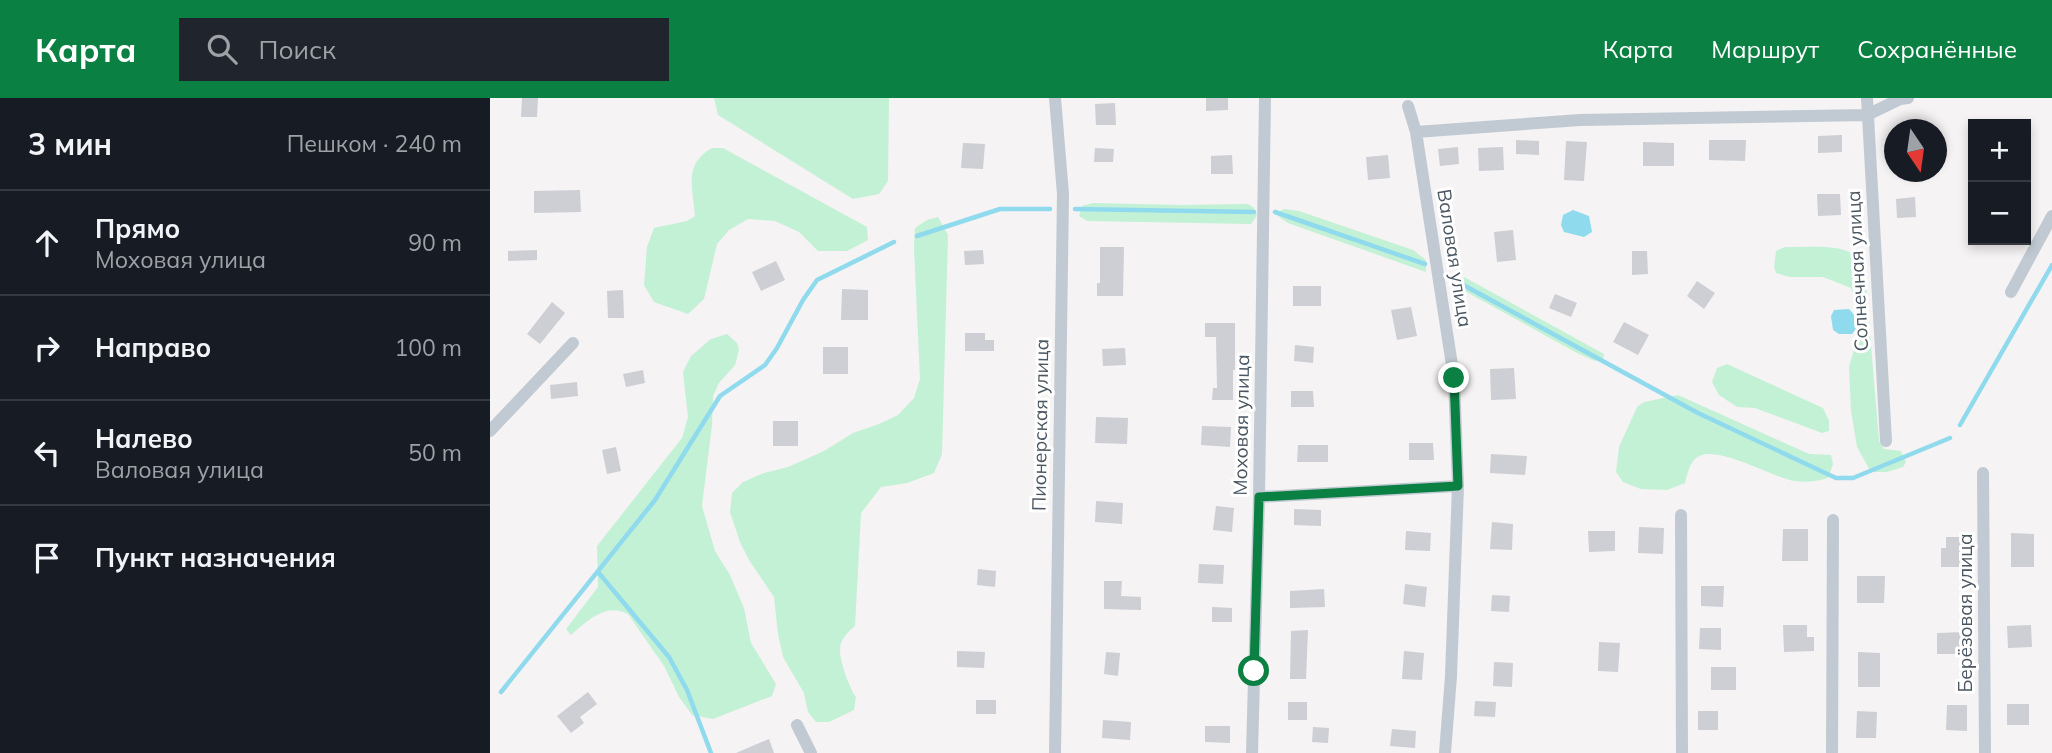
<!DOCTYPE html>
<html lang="ru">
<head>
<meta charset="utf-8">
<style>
  body { margin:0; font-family:Mulish,sans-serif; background:#20242c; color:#f1f3f6 }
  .controls { position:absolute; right:21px; top:21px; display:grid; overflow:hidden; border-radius:0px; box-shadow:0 4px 10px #0003 }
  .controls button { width:63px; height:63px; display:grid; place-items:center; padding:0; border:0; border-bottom:2px solid #363941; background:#171b24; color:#f1f3f6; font:35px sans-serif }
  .compass { position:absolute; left:1394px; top:21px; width:63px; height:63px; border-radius:50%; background:#171b24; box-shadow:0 4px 10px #0003; rotate:167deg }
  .stop { position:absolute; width:21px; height:21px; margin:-16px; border:5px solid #0b8043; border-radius:50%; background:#fff }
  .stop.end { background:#0b8043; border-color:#fff; box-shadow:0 2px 7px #0008 }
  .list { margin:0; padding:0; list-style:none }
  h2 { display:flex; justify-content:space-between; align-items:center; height:91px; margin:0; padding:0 28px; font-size:30px }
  h2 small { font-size:23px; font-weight:400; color:#9ea1a6 }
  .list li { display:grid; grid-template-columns:46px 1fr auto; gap:21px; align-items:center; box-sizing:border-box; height:105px; padding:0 28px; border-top:2px solid #363941 }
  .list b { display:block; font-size:26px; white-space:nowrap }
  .list p { margin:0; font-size:23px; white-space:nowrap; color:#9ea1a6 }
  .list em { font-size:23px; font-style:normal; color:#9ea1a6 }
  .icon { flex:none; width:38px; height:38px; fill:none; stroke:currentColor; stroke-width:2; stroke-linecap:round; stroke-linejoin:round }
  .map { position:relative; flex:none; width:1562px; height:655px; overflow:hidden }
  header { display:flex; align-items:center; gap:42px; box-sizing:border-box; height:98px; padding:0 35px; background:#0b8043; color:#fff }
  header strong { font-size:33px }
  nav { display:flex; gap:38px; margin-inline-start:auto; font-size:24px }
  .search { width:490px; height:63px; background:#20242c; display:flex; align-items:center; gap:18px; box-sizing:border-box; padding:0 24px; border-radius:0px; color:#9ea1a6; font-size:26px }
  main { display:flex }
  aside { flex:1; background:#171b24 }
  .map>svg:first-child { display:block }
  .green { fill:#c3f1d5 }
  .water { fill:#90daee }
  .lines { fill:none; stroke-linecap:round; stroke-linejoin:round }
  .stream { stroke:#90daee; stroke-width:4.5 }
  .building { fill:#cdcfd5 }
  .minor { stroke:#c1cad2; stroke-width:12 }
  .route { stroke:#0b8043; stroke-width:9 }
  .labels { text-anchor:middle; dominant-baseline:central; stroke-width:6; stroke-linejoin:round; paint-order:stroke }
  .street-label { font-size:19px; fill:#4a5661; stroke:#fff }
</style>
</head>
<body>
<header>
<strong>Карта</strong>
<div class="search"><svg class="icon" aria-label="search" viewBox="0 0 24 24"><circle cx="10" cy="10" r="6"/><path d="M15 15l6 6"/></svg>Поиск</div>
<nav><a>Карта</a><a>Маршрут</a><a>Сохранённые</a></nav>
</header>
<main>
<aside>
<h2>3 мин<small>Пешком · 240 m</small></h2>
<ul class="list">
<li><svg class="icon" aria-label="ahead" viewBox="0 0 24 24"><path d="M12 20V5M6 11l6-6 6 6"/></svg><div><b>Прямо</b><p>Моховая улица</p></div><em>90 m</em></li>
<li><svg class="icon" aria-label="right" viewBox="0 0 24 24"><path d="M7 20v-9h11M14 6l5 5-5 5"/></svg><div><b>Направо</b></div><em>100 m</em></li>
<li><svg class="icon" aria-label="left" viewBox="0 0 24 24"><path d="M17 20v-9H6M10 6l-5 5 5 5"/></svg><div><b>Налево</b><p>Валовая улица</p></div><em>50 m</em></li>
<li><svg class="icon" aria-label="arrive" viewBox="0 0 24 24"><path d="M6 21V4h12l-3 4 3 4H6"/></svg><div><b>Пункт назначения</b></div></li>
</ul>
</aside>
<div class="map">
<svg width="1562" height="655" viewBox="0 0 1562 655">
  <rect width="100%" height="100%" fill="#f5f3f3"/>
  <path class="green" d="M 224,0 L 399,0 L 398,83 L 389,96 L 363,101 L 228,17 Z
    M 222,50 L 233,50 L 377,129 L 378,142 L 357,153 L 328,153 L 309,134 L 285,123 L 258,121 L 239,132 L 227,146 L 214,201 L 198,216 L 164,204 L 154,187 L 157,149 L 164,130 L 197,123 L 205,118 C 203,90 193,66 222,50 Z
    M 603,105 L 690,107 L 758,106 L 764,110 L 767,117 L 761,126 L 597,123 L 589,118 L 592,108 Z
    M 794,111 L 809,113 L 923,152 L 936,162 L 936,174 L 798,125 L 788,118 L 790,113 Z
    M 448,119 L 458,137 L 452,356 L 444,375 L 417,385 L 391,389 L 371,415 L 365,528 C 358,534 350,541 350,551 C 349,561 360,592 366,599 L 364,612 L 339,624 L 326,624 L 318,614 L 314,595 L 293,559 L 288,536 L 284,499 L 259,462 L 250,444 L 240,414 L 242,395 L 253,384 L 274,375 L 298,369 L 334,353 L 363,335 L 389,326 L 408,317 L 424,300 L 430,281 L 424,150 L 425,130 L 437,122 Z
    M 1295,149 C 1320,150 1354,144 1374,163 L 1389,343 L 1394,351 L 1411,353 L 1416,364 L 1413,369 L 1397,374 L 1381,374 L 1367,349 L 1361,313 L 1359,269 L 1366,245 L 1369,215 L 1361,190 L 1333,179 L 1300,179 L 1286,175 L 1284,169 L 1286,153 Z
    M 974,179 L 1114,256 L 1113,261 L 1105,263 L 1087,255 L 971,191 L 966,183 Z
    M 237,236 L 247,245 L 249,252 L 245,267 L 229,285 L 223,298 L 222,327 L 212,408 L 225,453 L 240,477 L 254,510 L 261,545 L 286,586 L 282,598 L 223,621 L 202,617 L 189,599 L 174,568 L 138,516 C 116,504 97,523 81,537 L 76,531 L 108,489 L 107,448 L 192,340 L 198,319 L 193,274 L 201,258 L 221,241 Z
    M 1237,266 L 1333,310 L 1339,323 L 1339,333 L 1332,335 L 1265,310 L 1247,309 L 1229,297 L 1222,284 L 1227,270 Z
    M 1188,297 L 1319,356 L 1341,357 L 1343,366 L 1338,380 C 1327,383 1316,385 1305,383 C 1283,380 1224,344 1206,360 C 1199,366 1197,377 1195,385 L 1177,392 L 1151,391 L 1133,384 L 1126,374 L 1129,349 L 1147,309 L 1154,304 Z"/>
  <path class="water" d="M 1083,112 L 1099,118 L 1102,134 L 1094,139 L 1074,134 L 1071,127 L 1073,117 Z
    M 1359,211 L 1365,218 L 1366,231 L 1362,236 L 1349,236 L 1343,232 L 1341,218 L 1344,212 Z"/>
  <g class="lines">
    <path class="stream" d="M 585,111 L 764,114
      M 785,114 L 935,166
      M 427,138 L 510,111 L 560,111
      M 966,183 L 1208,315 L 1346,380 L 1363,380 L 1460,340
      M 1470,327 L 1562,167
      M 108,474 L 179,559 L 197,592 L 221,655
      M 11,594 L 165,402 L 230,298 L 275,267 L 287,250 L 313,202 L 327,182 L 404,144"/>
  </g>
  <path class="building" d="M 32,0 L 48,0 L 47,19 L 31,19 Z
    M 716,0 L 738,0 L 738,12 L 716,13 Z
    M 625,5 L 626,27 L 606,27 L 605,6 Z
    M 1352,37 L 1352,54 L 1328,55 L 1328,38 Z
    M 1026,42 L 1049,43 L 1049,57 L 1026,56 Z
    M 1219,42 L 1256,42 L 1255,63 L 1219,62 Z
    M 1076,43 L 1097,44 L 1094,83 L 1074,82 Z
    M 1153,44 L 1184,45 L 1184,68 L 1153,68 Z
    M 473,45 L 495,46 L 493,71 L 471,70 Z
    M 968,49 L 969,66 L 950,68 L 948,51 Z
    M 1013,49 L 1014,72 L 989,73 L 988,50 Z
    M 605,50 L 624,51 L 623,64 L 604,64 Z
    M 742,57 L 743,76 L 721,76 L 721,58 Z
    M 898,57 L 900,80 L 878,82 L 876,59 Z
    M 90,92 L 91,114 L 44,115 L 44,93 Z
    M 1327,96 L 1350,96 L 1351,117 L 1328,118 Z
    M 1425,99 L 1426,119 L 1407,120 L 1406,101 Z
    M 1023,132 L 1026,162 L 1007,164 L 1004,134 Z
    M 610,149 L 634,149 L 633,198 L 607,198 L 607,185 L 610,185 Z
    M 47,152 L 47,162 L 18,163 L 18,153 Z
    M 493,152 L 494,166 L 475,167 L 474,153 Z
    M 1142,153 L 1157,153 L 1158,176 L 1142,177 Z
    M 286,163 L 295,182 L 271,193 L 262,174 Z
    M 1207,183 L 1225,195 L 1214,211 L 1197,198 Z
    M 803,188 L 831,188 L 831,208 L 803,208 Z
    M 352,191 L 378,192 L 378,222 L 351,222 Z
    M 133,192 L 134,220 L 118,220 L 117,193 Z
    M 1065,196 L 1087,205 L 1081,219 L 1059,210 Z
    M 62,204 L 75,215 L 50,246 L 37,236 Z
    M 921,209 L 927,238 L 907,242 L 901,212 Z
    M 1134,224 L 1159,237 L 1148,257 L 1123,244 Z
    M 715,225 L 745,225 L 745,272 L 743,272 L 743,302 L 722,302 L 723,290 L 727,290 L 726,239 L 715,239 Z
    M 475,235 L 495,235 L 495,242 L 504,242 L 504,253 L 475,253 Z
    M 805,247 L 824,249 L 823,265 L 804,263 Z
    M 333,249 L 358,249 L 358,276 L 333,276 Z
    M 635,250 L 636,267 L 613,268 L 612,251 Z
    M 1024,270 L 1026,301 L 1001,302 L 1000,271 Z
    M 153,272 L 155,285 L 136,289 L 133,276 Z
    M 87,284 L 88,298 L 61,301 L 60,287 Z
    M 801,293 L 823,293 L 824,309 L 801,309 Z
    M 606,319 L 638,320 L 637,346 L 605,345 Z
    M 283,323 L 308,323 L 308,348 L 283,348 Z
    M 712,328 L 741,329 L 740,349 L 711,347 Z
    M 919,345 L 943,345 L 944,362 L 919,362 Z
    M 808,347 L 838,347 L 838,364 L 807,364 Z
    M 126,349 L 131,373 L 117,376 L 112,352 Z
    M 1001,356 L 1037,358 L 1035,377 L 1000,375 Z
    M 606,403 L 633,405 L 632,426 L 605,424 Z
    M 726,408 L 744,410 L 742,434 L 723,432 Z
    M 804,411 L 831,412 L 831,428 L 804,427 Z
    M 1002,424 L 1023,426 L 1022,452 L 1000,451 Z
    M 1149,429 L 1174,430 L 1173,456 L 1148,455 Z
    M 1293,431 L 1318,431 L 1318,463 L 1292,463 Z
    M 916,433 L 941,435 L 940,453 L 915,452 Z
    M 1098,433 L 1125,433 L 1125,453 L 1099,454 Z
    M 1521,435 L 1544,436 L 1544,469 L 1521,469 Z
    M 1456,439 L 1477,439 L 1477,469 L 1451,469 L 1451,450 L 1456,450 Z
    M 709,466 L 734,467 L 733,486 L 708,485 Z
    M 488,471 L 506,473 L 505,489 L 487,487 Z
    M 1367,478 L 1395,478 L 1394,505 L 1367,505 Z
    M 614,483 L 632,483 L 631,498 L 651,499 L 651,512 L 614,511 Z
    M 915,486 L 937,489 L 935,509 L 913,506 Z
    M 1211,488 L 1234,488 L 1233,509 L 1211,508 Z
    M 834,491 L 835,509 L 800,510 L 800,493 Z
    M 1002,497 L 1020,498 L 1019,514 L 1001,513 Z
    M 722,509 L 742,510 L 742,524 L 722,524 Z
    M 1293,527 L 1317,527 L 1317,539 L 1324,539 L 1324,553 L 1294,554 Z
    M 1541,527 L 1542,549 L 1518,550 L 1517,528 Z
    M 1210,530 L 1231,530 L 1231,552 L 1209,551 Z
    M 818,532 L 816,581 L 800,581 L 801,533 Z
    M 1475,534 L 1475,556 L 1447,556 L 1447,535 Z
    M 1109,544 L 1130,545 L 1128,574 L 1108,573 Z
    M 467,553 L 495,554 L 494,570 L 467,569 Z
    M 914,553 L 934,555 L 932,582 L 912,581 Z
    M 616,554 L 630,555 L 628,578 L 614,576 Z
    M 1368,554 L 1390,555 L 1390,589 L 1368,589 Z
    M 1004,564 L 1023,565 L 1022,589 L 1003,588 Z
    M 1221,569 L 1246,569 L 1246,592 L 1221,592 Z
    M 98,594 L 107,606 L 90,619 L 94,625 L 81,635 L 67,618 Z
    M 486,602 L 506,602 L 506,616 L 486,616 Z
    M 985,603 L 1006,604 L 1005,619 L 984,618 Z
    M 798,604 L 817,604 L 817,622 L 798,622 Z
    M 1517,606 L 1539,606 L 1539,627 L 1517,627 Z
    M 1457,607 L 1477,607 L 1477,633 L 1456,632 Z
    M 1208,613 L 1228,613 L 1228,632 L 1208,632 Z
    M 1367,613 L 1387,614 L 1386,640 L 1366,640 Z
    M 613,622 L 641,624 L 640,642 L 612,640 Z
    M 715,628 L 740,628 L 740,645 L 715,644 Z
    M 823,629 L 839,630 L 838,645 L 822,644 Z
    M 902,631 L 926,633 L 925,650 L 900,648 Z
    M 279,641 L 284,655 L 246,655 Z"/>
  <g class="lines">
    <path class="minor" d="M 565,0 L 573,96 L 565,655
      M 1377,0 L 1396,343
      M 918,8 L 926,34 L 964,280 L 968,388 L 961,578 L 955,655
      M 926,34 L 1090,22 L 1377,17 L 1410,1 L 1418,0
      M 1521,194 L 1562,118
      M 0,333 L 83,245
      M 1493,375 L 1495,655
      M 769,399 L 968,388
      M 1191,417 L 1192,655
      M 307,627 L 321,655
      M 762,655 L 769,399 L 775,0
      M 1342,655 L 1343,422"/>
  </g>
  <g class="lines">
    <path class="route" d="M 764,573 L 769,399 L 968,388 L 964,280"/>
  </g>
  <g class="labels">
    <g class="street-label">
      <text transform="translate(965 160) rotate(81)">Валовая улица</text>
      <text transform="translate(1367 173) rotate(-93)">Солнечная улица</text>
      <text transform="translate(550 327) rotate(-89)">Пионерская улица</text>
      <text transform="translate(751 327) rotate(-89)">Моховая улица</text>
      <text transform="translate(1475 515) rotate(-90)">Берёзовая улица</text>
    </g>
  </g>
</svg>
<div class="controls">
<button>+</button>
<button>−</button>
</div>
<svg class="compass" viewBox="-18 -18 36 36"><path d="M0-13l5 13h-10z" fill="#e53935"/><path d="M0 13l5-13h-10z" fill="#9ea1a6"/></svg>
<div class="stop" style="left:764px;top:573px"></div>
<div class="stop end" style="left:964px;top:280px"></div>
</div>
</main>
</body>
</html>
